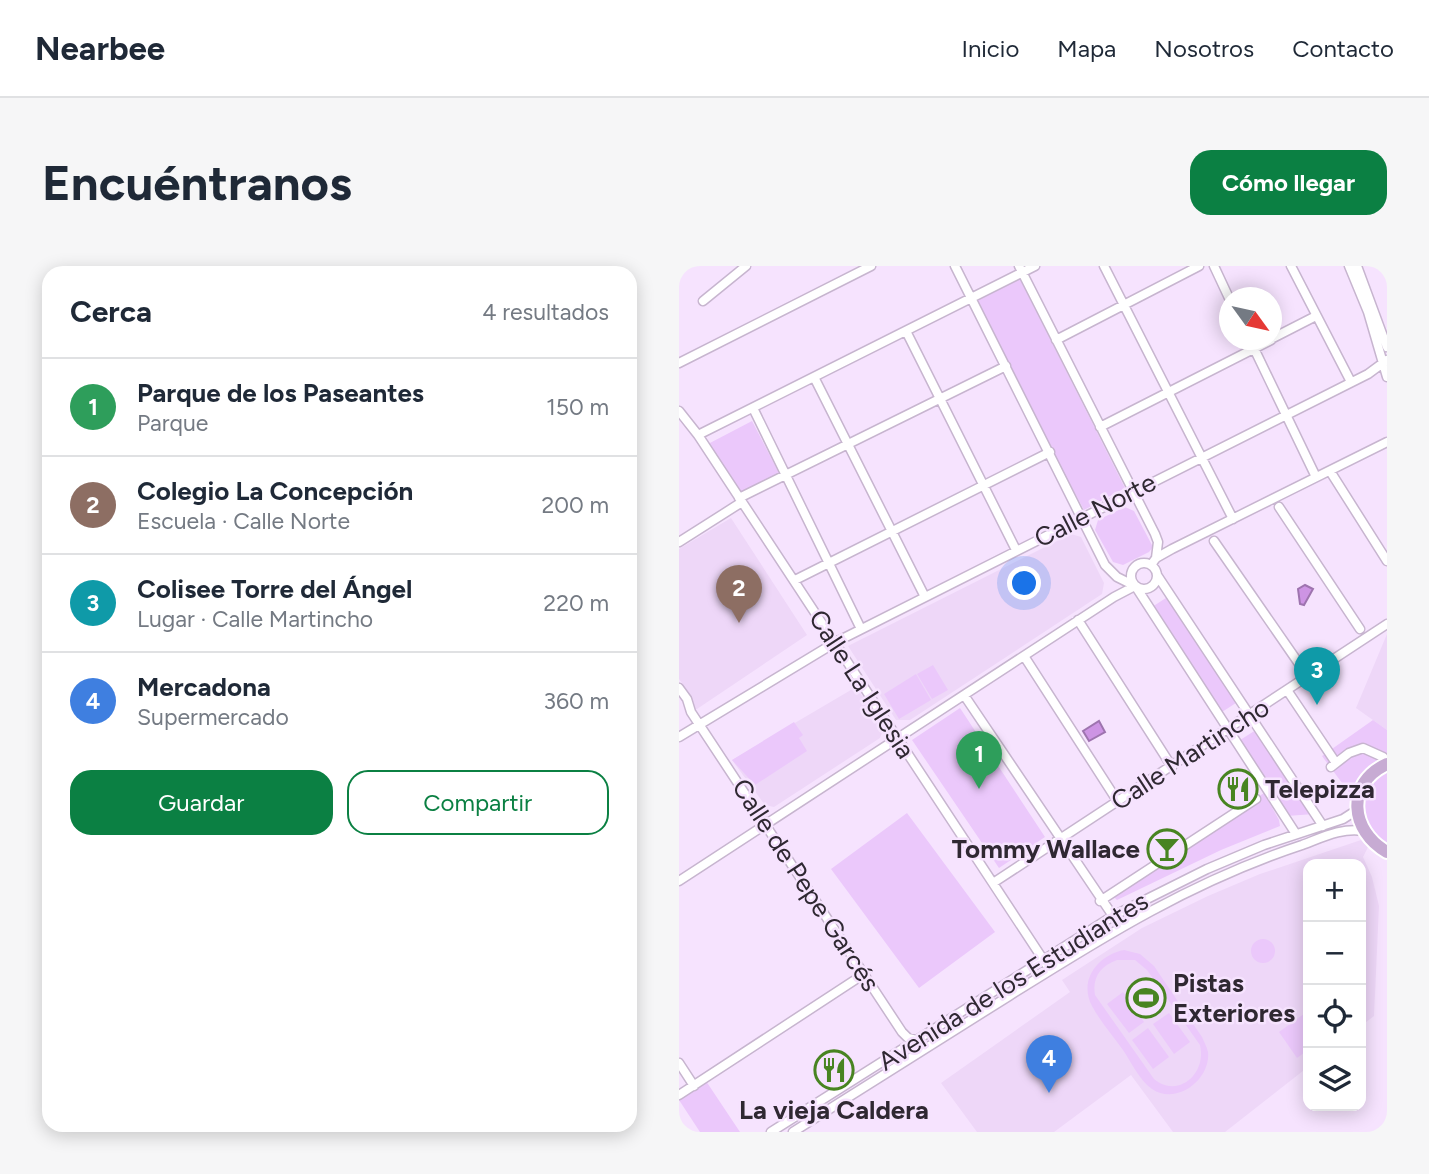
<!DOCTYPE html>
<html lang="es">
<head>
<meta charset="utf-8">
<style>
  body { margin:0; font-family:Figtree,sans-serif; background:#f6f6f7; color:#1f2937 }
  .controls { position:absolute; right:21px; bottom:21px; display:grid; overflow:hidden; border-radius:14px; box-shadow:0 4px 18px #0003 }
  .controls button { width:63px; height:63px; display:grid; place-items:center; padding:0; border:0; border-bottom:2px solid #e0e1e3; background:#fff; color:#1f2937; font:35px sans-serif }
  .compass { position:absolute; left:540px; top:21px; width:63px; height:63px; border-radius:50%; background:#fff; box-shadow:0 4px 18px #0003; rotate:123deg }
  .you { position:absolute; left:346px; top:318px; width:24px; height:24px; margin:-18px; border:5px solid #fff; border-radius:50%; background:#1a73e8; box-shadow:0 0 0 10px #1a73e833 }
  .badge { display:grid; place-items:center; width:46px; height:46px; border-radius:50%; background:#0b8043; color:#fff; font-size:23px; font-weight:700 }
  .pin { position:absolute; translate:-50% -58px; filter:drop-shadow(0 2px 4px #0008) }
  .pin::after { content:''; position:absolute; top:37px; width:24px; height:21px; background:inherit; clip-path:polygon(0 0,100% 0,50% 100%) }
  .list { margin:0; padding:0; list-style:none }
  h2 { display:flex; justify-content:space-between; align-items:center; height:91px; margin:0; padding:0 28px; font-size:30px }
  h2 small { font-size:23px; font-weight:400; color:#747a83 }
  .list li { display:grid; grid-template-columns:46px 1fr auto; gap:21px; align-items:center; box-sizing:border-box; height:98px; padding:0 28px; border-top:2px solid #e0e1e3 }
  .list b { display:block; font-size:26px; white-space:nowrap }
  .list p { margin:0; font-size:23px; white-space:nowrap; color:#747a83 }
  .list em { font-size:23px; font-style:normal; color:#747a83 }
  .actions { display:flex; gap:14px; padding:21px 28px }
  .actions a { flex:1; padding:16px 0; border:2px solid #0b8043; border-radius:21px; text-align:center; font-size:24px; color:#0b8043 }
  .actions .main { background:#0b8043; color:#fff }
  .icon { flex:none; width:38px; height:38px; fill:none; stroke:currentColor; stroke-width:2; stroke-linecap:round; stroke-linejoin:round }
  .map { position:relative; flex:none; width:708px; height:866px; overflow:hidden; border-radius:21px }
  header { display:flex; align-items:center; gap:42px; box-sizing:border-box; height:98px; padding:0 35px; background:#fff; border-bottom:2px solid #e0e1e3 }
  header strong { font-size:33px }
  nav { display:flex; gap:38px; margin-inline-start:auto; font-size:24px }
  .intro { display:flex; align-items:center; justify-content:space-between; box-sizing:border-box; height:168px; padding:0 42px }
  h1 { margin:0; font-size:49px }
  .button { padding:18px 32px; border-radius:21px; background:#0b8043; color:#fff; font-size:24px; font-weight:700 }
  main { display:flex; gap:42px; padding:0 42px }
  aside { flex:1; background:#fff; border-radius:21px; box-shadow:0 4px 18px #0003 }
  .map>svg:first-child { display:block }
  .built { fill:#eed7f8 }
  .green { fill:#ebc8fb; fill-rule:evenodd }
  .water { fill:#cd94e4; stroke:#9e74af; stroke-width:2 }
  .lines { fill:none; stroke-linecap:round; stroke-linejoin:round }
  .street-casing { stroke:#c7b5cf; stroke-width:11 }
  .primary-casing { stroke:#fff; stroke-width:16 }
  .street { stroke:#fff; stroke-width:8 }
  .primary { stroke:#c7abd3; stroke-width:12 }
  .labels { text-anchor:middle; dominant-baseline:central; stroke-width:5; stroke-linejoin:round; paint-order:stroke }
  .street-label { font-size:26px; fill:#2f2832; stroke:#f6e3fe }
  .poi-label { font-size:26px; font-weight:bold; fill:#2f2832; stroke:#f6e3fe; text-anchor:start }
</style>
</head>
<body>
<header>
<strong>Nearbee</strong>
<nav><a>Inicio</a><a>Mapa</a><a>Nosotros</a><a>Contacto</a></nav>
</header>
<div class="intro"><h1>Encuéntranos</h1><a class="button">Cómo llegar</a></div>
<main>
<aside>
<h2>Cerca<small>4 resultados</small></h2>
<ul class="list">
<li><span class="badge" style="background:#2e9e5b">1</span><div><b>Parque de los Paseantes</b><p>Parque</p></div><em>150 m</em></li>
<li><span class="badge" style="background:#8d6e63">2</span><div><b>Colegio La Concepción</b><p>Escuela · Calle Norte</p></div><em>200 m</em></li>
<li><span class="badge" style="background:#0f9aa8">3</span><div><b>Colisee Torre del Ángel</b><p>Lugar · Calle Martincho</p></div><em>220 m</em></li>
<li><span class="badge" style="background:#3f7fe0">4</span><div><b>Mercadona</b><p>Supermercado</p></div><em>360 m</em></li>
</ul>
<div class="actions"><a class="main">Guardar</a><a>Compartir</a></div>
</aside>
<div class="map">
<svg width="708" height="866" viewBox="0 0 708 866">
  <rect width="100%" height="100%" fill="#f6e3fe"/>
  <path class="built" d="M 52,252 L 128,369 L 15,445 L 12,430 L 0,413 L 0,283 Z
    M 392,268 L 402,271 L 425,317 L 423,328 L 231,454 L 217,454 L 169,380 Z
    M 708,368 L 708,464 L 677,442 Z
    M 177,421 L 205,461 L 201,472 L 95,541 L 86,539 L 53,494 Z
    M 682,574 L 689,581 L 684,591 L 693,611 L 700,640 L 695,750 L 682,760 L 682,598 L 629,598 L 629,801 L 546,866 L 494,866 L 452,809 L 375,866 L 298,866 L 262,817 L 391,726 L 383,714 L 463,662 L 529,630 L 581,608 Z"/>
  <path class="green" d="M 341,13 L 446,222 L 405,244 L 327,100 L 297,34 Z
    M 73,155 L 100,207 L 62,226 L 29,178 Z
    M 446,241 L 455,245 L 474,281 L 470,286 L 444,299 L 434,296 L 416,264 L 419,254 Z
    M 490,330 L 560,435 L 543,446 L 473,341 Z
    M 254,399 L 269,424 L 253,433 L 238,408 Z
    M 237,408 L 252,434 L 220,453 L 205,428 Z
    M 281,442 L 366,571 L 320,602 L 233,474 Z
    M 694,454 L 708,464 L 708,489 C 690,499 677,509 672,529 L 643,490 Z
    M 115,456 L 124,469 L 120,472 L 128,485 L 76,519 L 53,494 Z
    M 580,462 L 636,548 L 607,550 L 558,476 Z
    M 708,503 L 708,579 C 672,559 679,525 708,503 Z
    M 585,527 L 600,554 L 601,560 L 542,584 L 438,634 L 432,628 Z
    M 228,547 L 316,666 L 240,722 L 152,603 Z
    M572 685a12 12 0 1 1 24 0a12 12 0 1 1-24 0Z
    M 445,684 L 461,688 L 475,700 L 523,771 C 525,776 528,781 529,786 C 532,813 498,840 473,823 C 461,815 452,796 444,784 C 434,770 421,755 413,740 C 399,713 420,689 445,684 ZM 438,694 L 456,694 L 468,704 L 521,779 C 528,808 499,833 475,813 L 416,729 C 413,712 421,700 438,694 Z
    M 464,711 L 486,741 L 470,752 L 448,723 Z
    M 444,726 L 465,756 L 450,767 L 428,738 Z
    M 629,745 L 629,784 L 618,792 L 600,766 Z
    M 490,747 L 511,776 L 495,788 L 474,758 Z
    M 469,762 L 490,791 L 474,803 L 453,774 Z
    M 27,815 L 61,866 L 21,866 L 0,834 Z"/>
  <path class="water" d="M 626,319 L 634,323 L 625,339 L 621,338 L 619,323 Z
    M 420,455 L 426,466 L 410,475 L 404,465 Z"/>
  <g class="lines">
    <g class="street-casing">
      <path id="street" d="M 276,0 L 426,299 L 438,311 L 454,319
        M 340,0 L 476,268 L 479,276 L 477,292
        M 425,0 L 554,253
        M 535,0 L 550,32
        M 612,0 L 672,116
        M 670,0 L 689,46 L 708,111
        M 678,0 L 708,81
        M 24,35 L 67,0
        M 227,65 L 337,284
        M 592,73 L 637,50
        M 377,74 L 520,0
        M 571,74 L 637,211
        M 0,97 L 192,0
        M 135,111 L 246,331
        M 74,142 L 182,363
        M 0,145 L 19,169 L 371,704
        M 421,161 L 592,74
        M 19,169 L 356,0
        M 651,205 L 708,295
        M 60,232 L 327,100
        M 600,241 L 681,363
        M 535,275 L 623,402
        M 0,276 L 63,236
        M452 310a13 13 0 1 1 26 0a13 13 0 1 1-26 0Z
        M 472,299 L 477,292 L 493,283 L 708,176
        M 478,309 L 644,560
        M 116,314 L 371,186
        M 457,321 L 617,568
        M 399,354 L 493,501
        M 345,390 L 439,536
        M 0,422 L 8,433 L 12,446 L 223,766 L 229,772 L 238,774
        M 608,424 L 657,497
        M 285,429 L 434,650
        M 0,471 L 157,376 L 689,108 L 708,94
        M 652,501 L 670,487 L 684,482 L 704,491
        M 0,615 L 435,331 L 456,320
        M 314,617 L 708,358
        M 421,635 L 577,533
        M 0,797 L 15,820
        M 0,829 L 185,708
        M 92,866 L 434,650 L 528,603 L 585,579 L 664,553 L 678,544
        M 114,866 C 186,820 258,775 330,730 C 427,669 514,615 623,579 C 642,572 664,561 684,565"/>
    </g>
    <g class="primary-casing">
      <path id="primary" d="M 708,498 C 666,517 671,565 708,586"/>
    </g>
    <use href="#street" class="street"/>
    <use href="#primary" class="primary"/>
  </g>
  <defs>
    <g id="restaurant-ring" transform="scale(2.0125)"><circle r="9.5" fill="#f6e3fe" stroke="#488421" stroke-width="1.5"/><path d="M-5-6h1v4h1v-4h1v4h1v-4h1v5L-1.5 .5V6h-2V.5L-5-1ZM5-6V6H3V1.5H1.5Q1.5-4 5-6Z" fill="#488421"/></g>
    <g id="bar-ring" transform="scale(2.0125)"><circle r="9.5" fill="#f6e3fe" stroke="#488421" stroke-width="1.5"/><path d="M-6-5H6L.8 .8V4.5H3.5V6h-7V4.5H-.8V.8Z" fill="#488421"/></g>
    <g id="stadium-ring" transform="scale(2.0125)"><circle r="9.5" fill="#f6e3fe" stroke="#488421" stroke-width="1.5"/><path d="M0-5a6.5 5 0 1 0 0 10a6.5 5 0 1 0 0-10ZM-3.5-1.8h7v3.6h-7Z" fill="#488421"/></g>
  </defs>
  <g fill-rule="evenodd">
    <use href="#restaurant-ring" x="559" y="523"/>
    <use href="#bar-ring" x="488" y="583"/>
    <use href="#stadium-ring" x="467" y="732"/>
    <use href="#restaurant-ring" x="155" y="804"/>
  </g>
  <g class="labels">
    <g class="street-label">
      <text transform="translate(416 244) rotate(-27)">Calle Norte</text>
      <text transform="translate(183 418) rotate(57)">Calle La Iglesia</text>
      <text transform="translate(511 488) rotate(-33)">Calle Martincho</text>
      <text transform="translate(127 619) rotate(57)">Calle de Pepe Garcés</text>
      <text transform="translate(334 715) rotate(-32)">Avenida de los Estudiantes</text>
    </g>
    <g class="poi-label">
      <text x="586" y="523">Telepizza</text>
      <text x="461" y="583" text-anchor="end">Tommy Wallace</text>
      <text x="494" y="717">Pistas<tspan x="494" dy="30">Exteriores</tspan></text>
      <text x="155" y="844" text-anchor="middle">La vieja Caldera</text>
    </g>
  </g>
</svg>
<div class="controls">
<button>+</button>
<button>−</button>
<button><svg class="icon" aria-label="locate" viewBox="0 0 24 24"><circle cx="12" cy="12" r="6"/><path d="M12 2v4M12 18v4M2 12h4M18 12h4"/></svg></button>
<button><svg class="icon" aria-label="layers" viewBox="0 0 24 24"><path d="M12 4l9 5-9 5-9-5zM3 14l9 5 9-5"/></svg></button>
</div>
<svg class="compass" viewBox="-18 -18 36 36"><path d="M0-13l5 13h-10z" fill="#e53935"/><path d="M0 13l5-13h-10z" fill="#747a83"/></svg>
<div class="you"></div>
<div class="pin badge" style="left:300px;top:523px;background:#2e9e5b">1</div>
<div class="pin badge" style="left:60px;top:357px;background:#8d6e63">2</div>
<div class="pin badge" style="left:638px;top:439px;background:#0f9aa8">3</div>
<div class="pin badge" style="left:370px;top:827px;background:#3f7fe0">4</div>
</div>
</main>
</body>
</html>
